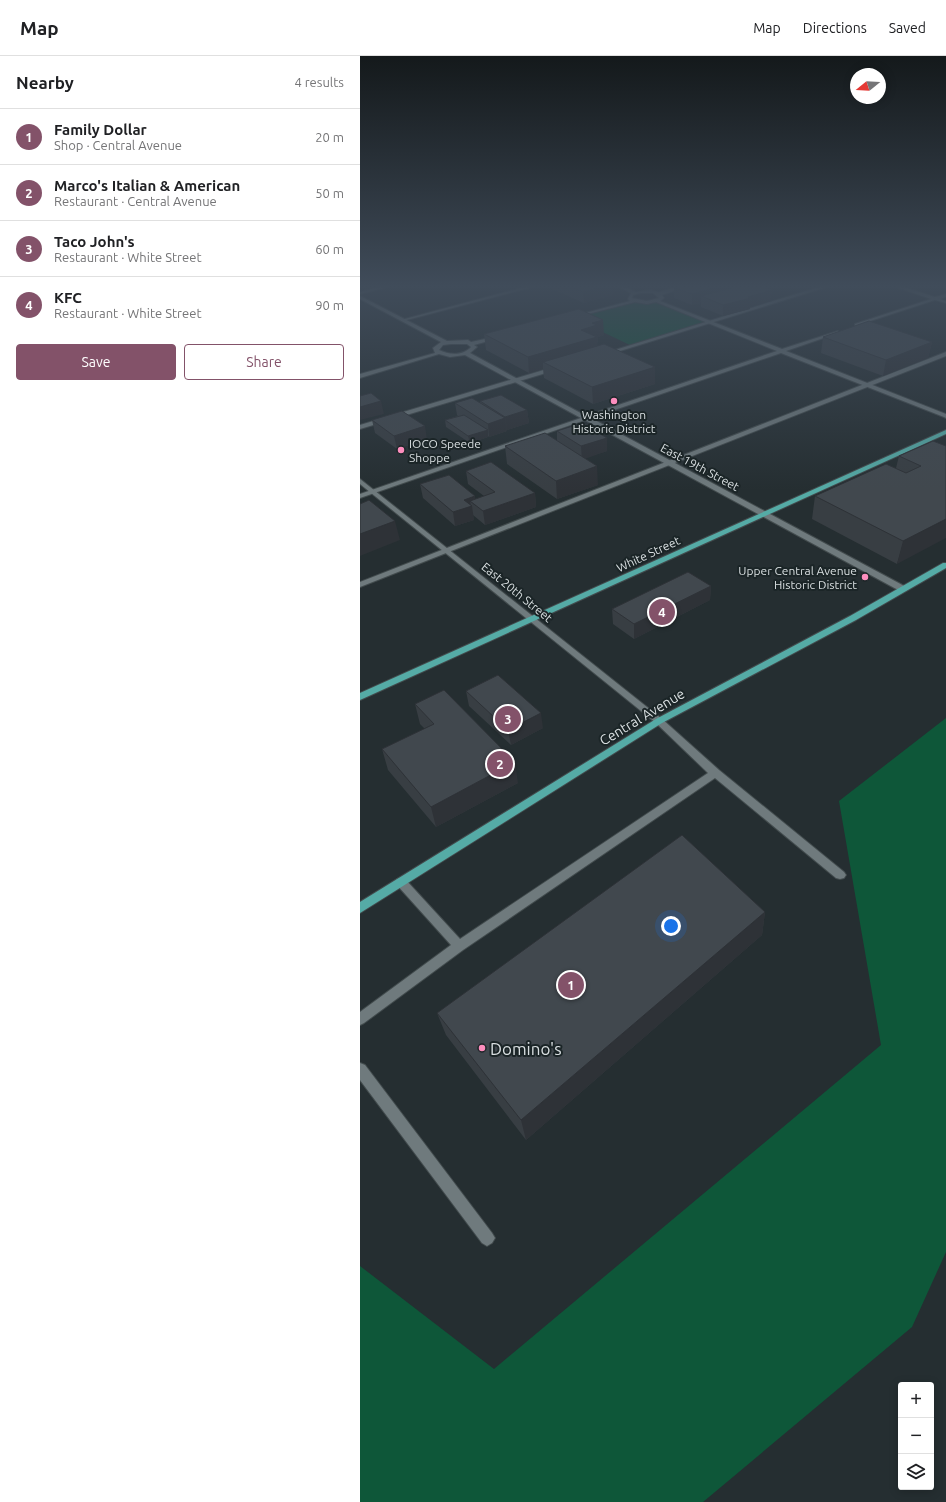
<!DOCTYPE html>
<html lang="en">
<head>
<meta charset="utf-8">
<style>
  body { margin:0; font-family:Ubuntu,sans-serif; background:#f6f6f6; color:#202124 }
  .controls { position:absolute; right:12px; bottom:12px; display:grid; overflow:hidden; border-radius:4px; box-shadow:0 2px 10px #0003 }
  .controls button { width:36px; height:36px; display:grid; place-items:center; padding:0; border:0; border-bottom:1px solid #e0e0e0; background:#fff; color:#202124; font:20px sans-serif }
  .compass { position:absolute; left:490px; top:12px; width:36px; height:36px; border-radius:50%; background:#fff; box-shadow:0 2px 10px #0003; rotate:252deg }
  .you { position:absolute; left:311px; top:870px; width:14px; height:14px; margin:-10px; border:3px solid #fff; border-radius:50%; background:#1a73e8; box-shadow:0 0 0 6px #1a73e833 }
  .badge { display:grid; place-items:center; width:26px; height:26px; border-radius:50%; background:#835269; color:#fff; font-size:13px; font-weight:700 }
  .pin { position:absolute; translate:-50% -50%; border:2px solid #fff; box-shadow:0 1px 4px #0006 }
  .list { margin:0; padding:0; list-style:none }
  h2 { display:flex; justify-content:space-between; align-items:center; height:52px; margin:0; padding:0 16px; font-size:17px }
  h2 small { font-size:13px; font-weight:400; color:#757577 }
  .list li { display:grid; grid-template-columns:26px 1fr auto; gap:12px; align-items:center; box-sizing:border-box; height:56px; padding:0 16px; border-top:1px solid #e0e0e0 }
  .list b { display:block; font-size:15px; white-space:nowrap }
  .list p { margin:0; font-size:13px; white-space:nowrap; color:#757577 }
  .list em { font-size:13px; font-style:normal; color:#757577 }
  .actions { display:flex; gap:8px; padding:12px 16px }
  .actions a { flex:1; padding:9px 0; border:1px solid #835269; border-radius:4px; text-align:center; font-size:14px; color:#835269 }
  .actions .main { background:#835269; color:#fff }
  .icon { flex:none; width:22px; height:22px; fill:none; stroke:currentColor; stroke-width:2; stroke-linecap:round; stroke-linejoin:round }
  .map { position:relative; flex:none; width:586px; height:1446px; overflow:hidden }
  header { display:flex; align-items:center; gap:24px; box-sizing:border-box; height:56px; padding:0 20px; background:#fff; border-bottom:1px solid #e0e0e0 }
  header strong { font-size:19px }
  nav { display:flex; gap:22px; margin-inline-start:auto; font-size:14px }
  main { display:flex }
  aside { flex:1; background:#fff }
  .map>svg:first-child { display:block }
  .green { fill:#0e5739 }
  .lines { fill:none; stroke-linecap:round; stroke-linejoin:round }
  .lane-casing { stroke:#424b4d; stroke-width:2 }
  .street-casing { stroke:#424b4d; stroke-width:2 }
  .secondary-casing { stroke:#424b4d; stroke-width:2 }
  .primary-casing { stroke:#424b4d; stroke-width:2 }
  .lane { fill:#6f7a7d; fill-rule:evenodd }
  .street { fill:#6f7a7d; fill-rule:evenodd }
  .secondary { fill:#6f7a7d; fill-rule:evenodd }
  .primary { fill:#55aba6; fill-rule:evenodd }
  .wall { fill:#383e43 }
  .shaded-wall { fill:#2e3237 }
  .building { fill:#41484e; stroke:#2e3237 }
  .poi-dot { fill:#fd8ebe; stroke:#1b2527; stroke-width:1.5 }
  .labels { text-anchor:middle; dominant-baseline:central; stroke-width:4; stroke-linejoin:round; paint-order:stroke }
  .far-poi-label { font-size:12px; fill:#d9dfe1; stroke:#1b2527 }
  .far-street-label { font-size:12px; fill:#d9dfe1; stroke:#1b2527 }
  .street-label { font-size:14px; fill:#d9dfe1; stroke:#1b2527 }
  .near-poi-label { font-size:17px; fill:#d9dfe1; stroke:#1b2527; text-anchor:start }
</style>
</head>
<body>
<header>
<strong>Map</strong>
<nav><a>Map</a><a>Directions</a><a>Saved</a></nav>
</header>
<main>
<aside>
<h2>Nearby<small>4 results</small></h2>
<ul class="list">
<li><span class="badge">1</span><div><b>Family Dollar</b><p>Shop · Central Avenue</p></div><em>20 m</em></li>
<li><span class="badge">2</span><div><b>Marco's Italian &amp; American</b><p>Restaurant · Central Avenue</p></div><em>50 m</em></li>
<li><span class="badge">3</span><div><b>Taco John's</b><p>Restaurant · White Street</p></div><em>60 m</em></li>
<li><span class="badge">4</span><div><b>KFC</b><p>Restaurant · White Street</p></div><em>90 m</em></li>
</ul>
<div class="actions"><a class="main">Save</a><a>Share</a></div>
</aside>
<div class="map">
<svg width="586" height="1446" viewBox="0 0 586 1446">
  <rect width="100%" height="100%" fill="#252e31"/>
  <path class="green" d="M 274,245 L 296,245 L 350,267 L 272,290 L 211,261 Z
    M 586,662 L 586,1196 L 552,1271 L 343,1446 L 0,1446 L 0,1210 L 134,1313 L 521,989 L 479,745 Z"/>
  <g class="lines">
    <g class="lane-casing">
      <path id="lane" d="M 164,231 L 173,231 L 43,265 L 41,264 Z
        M 459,231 L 467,231 L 247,299 L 242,298 Z
        M 586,296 L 586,300 L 0,531 L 0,526 Z
        M 197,310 L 200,312 L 199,313 L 0,373 L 0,369 Z
        M 299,662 L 302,663 L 359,714 L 484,816 L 486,819 L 484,822 L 480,823 L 476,822 L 355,722 L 103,894 L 4,967 L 0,969 L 0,956 L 91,889 L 37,829 L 35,826 L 37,823 L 41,822 L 45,823 L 100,883 L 348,717 L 296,667 L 294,665 Z
        M 0,1007 L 5,1009 L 132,1177 L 135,1182 L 132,1187 L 127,1190 L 122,1187 L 0,1024 Z"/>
    </g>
    <g class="street-casing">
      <path id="street" d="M 259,231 L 266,231 L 276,236 L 290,234 L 299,236 L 317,231 L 325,231 L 302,239 L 304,242 L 300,245 L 422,293 L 478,275 L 478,277 L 426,295 L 586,358 L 586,362 L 584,361 L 421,297 L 231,362 L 546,531 L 546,535 L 540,535 L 225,364 L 0,442 L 0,438 L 221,362 L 105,299 L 90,301 L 79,298 L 0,322 L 0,318 L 75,297 L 73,292 L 81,286 L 0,243 L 0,240 L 87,285 L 108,284 L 111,286 L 139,280 L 139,282 L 114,289 L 117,291 L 110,297 L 226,360 L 417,295 L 296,246 L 287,248 L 275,246 L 216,261 L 214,260 L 270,245 L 268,243 L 271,237 ZM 281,237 L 293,237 L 299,242 L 287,245 L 272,242 L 273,239 ZM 91,288 L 107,288 L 111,291 C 103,300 89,299 79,294 L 83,289 Z
        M 536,231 L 544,231 L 575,241 L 586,238 L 586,241 L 580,243 L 586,245 L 586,247 L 575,244 L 495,270 L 495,268 L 571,243 Z"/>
    </g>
    <g class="secondary-casing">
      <path id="secondary" d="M 19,231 L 28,231 L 0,238 L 0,236 Z
        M 0,423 L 302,663 L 304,665 L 302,667 L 296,667 L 0,428 Z"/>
    </g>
    <g class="primary-casing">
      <path id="primary" d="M 586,374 L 586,378 L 0,644 L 0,637 Z
        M 583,507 L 586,507 L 586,512 L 496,564 L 302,667 L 0,857 L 0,846 L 296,663 L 490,560 Z"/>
    </g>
    <use href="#lane" class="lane"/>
    <use href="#street" class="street"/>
    <use href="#secondary" class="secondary"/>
    <use href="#primary" class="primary"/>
  </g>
  <path class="wall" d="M 188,231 L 253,231 L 253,239 L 224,247 Z
    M 314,232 L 411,245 L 390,251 L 390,253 L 363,260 L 341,251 L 341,247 L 332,249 L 314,242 Z
    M 124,278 L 244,279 L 238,281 L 237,290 L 295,328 L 233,348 L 184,322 L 183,313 L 169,317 L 126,294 Z
    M 463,281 L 572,286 L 568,302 L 523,320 L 461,297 Z
    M 120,345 L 167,354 L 169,367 L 147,374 L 146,374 L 147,375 L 129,381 L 128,380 L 128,381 L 110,387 L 86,371 L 85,364 L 98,360 L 97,359 L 95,347 L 120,347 Z
    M 12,364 L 67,383 L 37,393 L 15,377 Z
    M 197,375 L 247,395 L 225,402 L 238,429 L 197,443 L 147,408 L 145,390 L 197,385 Z
    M 573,385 L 537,508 L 452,463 L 455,440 L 536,412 L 539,400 Z
    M 106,415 L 175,437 L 176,451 L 125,469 L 113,459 L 114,464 L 95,470 L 63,442 L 60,428 L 115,440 L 115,443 L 124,440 L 108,428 Z
    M 351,530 L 350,544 L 274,583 L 253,568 L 252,553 Z
    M 106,635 L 183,672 L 151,689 L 109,650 Z
    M 55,648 L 158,727 L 76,771 L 28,714 L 22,693 L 65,673 L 60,668 Z
    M 405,856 L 402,879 L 166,1084 L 86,979 L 77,957 Z"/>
  <path class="shaded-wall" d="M 242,231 L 253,231 L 253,239 L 224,247 L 223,236 Z
    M 357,231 L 384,231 L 341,240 L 341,247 L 332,249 L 332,238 Z
    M 412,234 L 411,245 L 390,251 L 390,253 L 363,260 L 363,249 L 388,241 Z
    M 243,264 L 244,279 L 238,281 L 238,285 L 237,285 L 238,297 L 183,306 L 183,313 L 169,317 L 168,301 L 221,274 L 232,267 Z
    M 572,286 L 568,302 L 523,320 L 526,304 Z
    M 295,311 L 295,328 L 233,348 L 232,331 Z
    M 21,345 L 24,358 L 0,364 L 0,351 Z
    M 167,354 L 169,367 L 147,374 L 145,361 Z
    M 145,362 L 147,375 L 129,381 L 128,368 Z
    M 65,370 L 67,383 L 37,393 L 34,380 Z
    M 128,374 L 128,381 L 110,387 L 108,380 Z
    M 247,382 L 247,395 L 222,404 L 221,390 Z
    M 237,410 L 238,429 L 197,443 L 196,425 Z
    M 175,437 L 176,451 L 125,469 L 123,455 Z
    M 115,440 L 116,450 L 110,445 L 111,450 L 112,450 L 114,464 L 95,470 L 93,456 L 104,444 Z
    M 586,463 L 586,482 L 537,508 L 543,485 Z
    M 35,465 L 40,484 L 0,500 L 0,478 Z
    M 351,530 L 350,544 L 274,583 L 274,568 Z
    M 181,657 L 183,672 L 151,689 L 148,674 Z
    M 155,706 L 158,727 L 76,771 L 71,751 Z
    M 405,856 L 402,879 L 166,1084 L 161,1064 Z"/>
  <path class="building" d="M 212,231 L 242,231 L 223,236 Z
    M 315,231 L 357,231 L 332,238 L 314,232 Z
    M 375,231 L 404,231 L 412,234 L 388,241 L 391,242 L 363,249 L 341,240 Z
    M 219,253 L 243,264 L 232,267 L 237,269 L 221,274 L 237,281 L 168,301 L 124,278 Z
    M 509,265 L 572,286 L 526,304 L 463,281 Z
    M 244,288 L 295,311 L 232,331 L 183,306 Z
    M 11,337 L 21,345 L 0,351 L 0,340 Z
    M 141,339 L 167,354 L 145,361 L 120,345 Z
    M 112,342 L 145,362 L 128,368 L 95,347 Z
    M 42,355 L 65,370 L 34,380 L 12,364 Z
    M 104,359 L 128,374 L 108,380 L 85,364 Z
    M 222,367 L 247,382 L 221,390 L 197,375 Z
    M 185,377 L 237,410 L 196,425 L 145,390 Z
    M 573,385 L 586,390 L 586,463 L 543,485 L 455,440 L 526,408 L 546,417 L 561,410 L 539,400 Z
    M 131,406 L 175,437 L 123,455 L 110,445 L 135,436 L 106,415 Z
    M 89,419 L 115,440 L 104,444 L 112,450 L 93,456 L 60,428 Z
    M 9,444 L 35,465 L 0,478 L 0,448 Z
    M 328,516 L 351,530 L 274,568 L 252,553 Z
    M 138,619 L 181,657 L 148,674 L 106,635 Z
    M 84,634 L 155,706 L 71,751 L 22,693 L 74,668 L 55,648 Z
    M 322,779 L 405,856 L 161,1064 L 77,957 Z"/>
  <linearGradient id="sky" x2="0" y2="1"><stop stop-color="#14191b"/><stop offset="0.53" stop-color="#404c5a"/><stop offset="1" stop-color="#404c5a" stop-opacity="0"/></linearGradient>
  <rect width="586" height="434" fill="url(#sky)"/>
  <g class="poi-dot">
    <circle cx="254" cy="345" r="4"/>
    <circle cx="41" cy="394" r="4"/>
    <circle cx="505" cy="521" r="4"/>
    <circle cx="122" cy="992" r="4"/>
  </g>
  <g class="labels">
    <g class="far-poi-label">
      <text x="254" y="358">Washington<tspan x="254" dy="14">Historic District</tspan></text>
      <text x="49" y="387" text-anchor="start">IOCO Speede<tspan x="49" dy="14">Shoppe</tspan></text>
      <text x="497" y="514" text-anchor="end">Upper Central Avenue<tspan x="497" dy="14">Historic District</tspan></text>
    </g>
    <g class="far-street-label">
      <text transform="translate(340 411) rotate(28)">East 19th Street</text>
      <text transform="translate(288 498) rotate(-25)">White Street</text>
      <text transform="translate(157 536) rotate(39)">East 20th Street</text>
    </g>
    <g class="street-label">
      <text transform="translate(282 661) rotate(-31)">Central Avenue</text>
    </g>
    <g class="near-poi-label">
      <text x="130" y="992">Domino's</text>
    </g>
  </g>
</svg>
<div class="controls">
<button>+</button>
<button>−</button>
<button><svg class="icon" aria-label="layers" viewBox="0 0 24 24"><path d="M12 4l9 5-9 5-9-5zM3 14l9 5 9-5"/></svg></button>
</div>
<svg class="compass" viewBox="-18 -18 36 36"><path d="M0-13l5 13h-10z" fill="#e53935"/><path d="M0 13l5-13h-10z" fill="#757577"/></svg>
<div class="you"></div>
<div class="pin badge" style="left:211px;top:929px">1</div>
<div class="pin badge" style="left:140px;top:708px">2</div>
<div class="pin badge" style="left:148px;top:663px">3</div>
<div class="pin badge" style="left:302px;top:556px">4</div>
</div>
</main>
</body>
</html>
